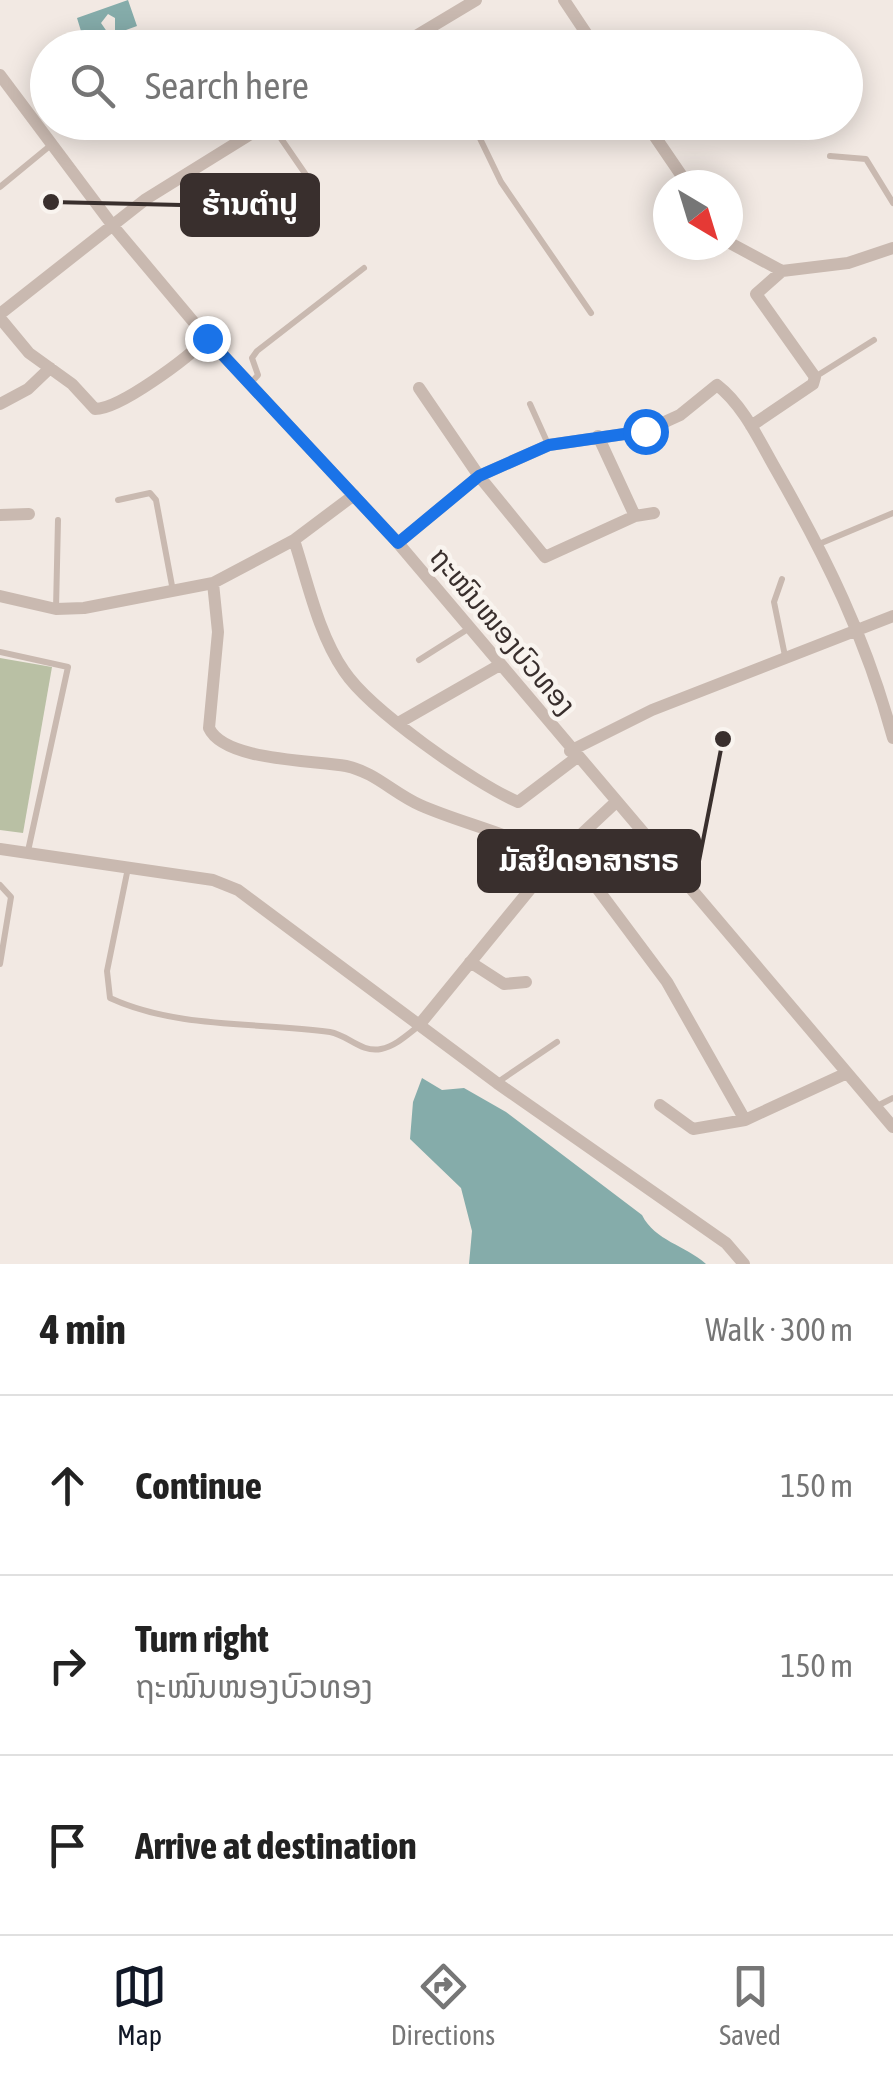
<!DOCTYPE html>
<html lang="en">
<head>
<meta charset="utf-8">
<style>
  body { margin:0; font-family:"Asap Condensed","Noto Sans Lao",sans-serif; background:#f6f6f6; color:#222 }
  .compass { position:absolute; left:653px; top:170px; width:90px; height:90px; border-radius:50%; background:#fff; box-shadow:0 5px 25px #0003; rotate:142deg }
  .stop { position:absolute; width:30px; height:30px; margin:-22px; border:8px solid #1a73e8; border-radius:50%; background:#fff }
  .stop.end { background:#1a73e8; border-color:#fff; box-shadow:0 2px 10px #0008 }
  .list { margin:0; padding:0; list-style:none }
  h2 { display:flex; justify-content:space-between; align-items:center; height:130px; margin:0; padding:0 40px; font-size:42px }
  h2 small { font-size:32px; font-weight:400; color:#767676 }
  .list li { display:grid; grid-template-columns:65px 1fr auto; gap:30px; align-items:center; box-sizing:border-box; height:180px; padding:0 40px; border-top:2px solid #e0e0e0 }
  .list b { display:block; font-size:38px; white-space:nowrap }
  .list p { margin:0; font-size:32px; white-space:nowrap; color:#767676 }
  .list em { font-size:32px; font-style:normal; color:#767676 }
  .icon { flex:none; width:55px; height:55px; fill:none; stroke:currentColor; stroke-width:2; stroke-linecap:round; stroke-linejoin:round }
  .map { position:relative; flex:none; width:893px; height:1264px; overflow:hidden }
  .search { position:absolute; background:#fff; box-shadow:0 5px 25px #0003; left:30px; right:30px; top:30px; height:110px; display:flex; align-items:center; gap:25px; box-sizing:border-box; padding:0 35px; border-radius:55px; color:#767676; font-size:38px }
  .sheet { height:670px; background:#fff }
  nav { display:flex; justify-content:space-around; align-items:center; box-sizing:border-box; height:140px; border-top:2px solid #e0e0e0; background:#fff; font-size:28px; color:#767676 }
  nav a { display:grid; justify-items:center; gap:5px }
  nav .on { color:#111827 }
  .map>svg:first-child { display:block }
  .green { fill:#b9c0a4 }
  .water { fill:#85acaa }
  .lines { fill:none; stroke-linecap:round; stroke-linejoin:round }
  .service { stroke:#c9b9b0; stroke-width:6 }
  .minor { stroke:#c9b9b0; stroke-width:12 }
  .route { stroke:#1a73e8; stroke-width:12 }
  .labels { text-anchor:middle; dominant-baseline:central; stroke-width:9; stroke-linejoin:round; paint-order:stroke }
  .street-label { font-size:28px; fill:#392f2d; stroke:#f9f4ef }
  .leader { fill:none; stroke:#392f2d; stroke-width:4 }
  .callout-dot { fill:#392f2d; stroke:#f9f4ef; stroke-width:4 }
  .callout { fill:#392f2d; stroke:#392f2d; stroke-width:4 }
  .callout-label { font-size:30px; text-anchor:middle; font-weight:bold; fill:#fff }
</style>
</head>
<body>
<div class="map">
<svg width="893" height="1264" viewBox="0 0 893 1264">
  <rect width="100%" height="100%" fill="#f2e9e3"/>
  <path class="green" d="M 0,658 L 52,667 L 23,833 L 0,830 Z"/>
  <path class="water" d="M 128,0 L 137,26 L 115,34 L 115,18 L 108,14 L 101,23 L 110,36 L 84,41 L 77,18 Z
    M 422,1078 L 442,1090 L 464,1088 L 506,1112 L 642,1215 C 655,1241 685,1245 706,1264 L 469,1264 L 472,1231 L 461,1188 L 410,1139 L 413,1102 Z"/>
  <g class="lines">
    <path class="service" d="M 428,30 L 436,48
      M 472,122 L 501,182 L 591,313
      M 271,124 L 315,188
      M 830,156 L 866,159 L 893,203
      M 0,187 L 51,145
      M 815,377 L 874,340
      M 250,384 L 258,375 L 252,358 L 257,351 L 364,268
      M 530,404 L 548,444
      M 118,500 L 150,493 L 156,500 L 173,591
      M 819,544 L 893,513
      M 782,579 L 774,602 L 785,656
      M 56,609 L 58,520
      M 0,652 L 68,667 L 28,851
      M 419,660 L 468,629
      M 128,868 L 107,971 L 110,998 C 177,1029 259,1022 330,1032 C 348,1035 361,1053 381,1049 C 396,1046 408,1034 420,1025
      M 0,885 L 11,897 L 0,964
      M 498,1082 L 557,1042
      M 877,1106 L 893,1098"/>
    <path class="minor" d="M 564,0 L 596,48
      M 396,48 L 476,0
      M 0,75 L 113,226 L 207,338 L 398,543 L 893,1127
      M 645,122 L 688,185
      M 728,242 L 782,271 L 848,263 L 893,248
      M 0,314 L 146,199 L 270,122
      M 0,318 L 29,353 L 72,384 L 95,409 C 120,409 188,358 207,338
      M 419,388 L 479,476 L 545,557 L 635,516 L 654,513
      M 0,404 L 28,389 L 50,368
      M 751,426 L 813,384 L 815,377 L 756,294 L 782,271
      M 598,436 L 635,516
      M 0,515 L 29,514
      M 294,540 C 308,583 318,633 344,671 C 370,710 474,783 518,802 L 576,758
      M 398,543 L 479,476 L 549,445 L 645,431 L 680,415 L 717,385 C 743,405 759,440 775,468 C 826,557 866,638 893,738
      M 213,583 L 218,632 L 209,728 C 224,761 313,760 346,766 C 375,772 393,793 420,805 C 465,825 513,833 554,860
      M 0,596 L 56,609 L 84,608 L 213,583 L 294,540 L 354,495
      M 400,722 L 498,666
      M 570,751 L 652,710 L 893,616
      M 567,848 L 667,982 L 745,1120
      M 0,849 L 213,880 L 238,890 L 497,1083 L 726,1243 L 744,1264
      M 470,962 L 504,984 L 526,982
      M 420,1024 L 554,860 L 616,802
      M 660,1105 L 693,1129 L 745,1120 L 847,1073"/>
  </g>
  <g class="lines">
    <path class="route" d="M 207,338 L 398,543 L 479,476 L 549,445 L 645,431"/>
  </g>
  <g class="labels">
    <g class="street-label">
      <text transform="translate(503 631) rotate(50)">ຖະໜົນໜອງບົວທອງ</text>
    </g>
  </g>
  <path class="leader" d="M51 202L182 205M723 739L699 861"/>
  <g class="callout-dot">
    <circle cx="51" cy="202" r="10"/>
    <circle cx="723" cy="739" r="10"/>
  </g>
  <g class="callout">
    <rect x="182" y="175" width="136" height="60" rx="10"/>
    <rect x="479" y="831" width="220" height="60" rx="10"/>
  </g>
  <g class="callout-label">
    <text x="250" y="215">ຮ້ານຕຳປູ</text>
    <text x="589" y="871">ມັສຢິດອາສາຮາຣ</text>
  </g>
</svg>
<svg class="compass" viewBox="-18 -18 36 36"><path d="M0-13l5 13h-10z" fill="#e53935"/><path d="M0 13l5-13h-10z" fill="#767676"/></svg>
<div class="stop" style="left:645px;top:431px"></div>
<div class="stop end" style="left:207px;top:338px"></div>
<div class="search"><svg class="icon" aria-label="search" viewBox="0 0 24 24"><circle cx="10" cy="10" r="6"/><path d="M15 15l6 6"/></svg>Search here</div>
</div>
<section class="sheet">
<h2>4 min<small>Walk · 300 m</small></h2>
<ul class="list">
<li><svg class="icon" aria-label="ahead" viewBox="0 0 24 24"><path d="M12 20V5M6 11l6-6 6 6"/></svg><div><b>Continue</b></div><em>150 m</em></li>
<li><svg class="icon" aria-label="right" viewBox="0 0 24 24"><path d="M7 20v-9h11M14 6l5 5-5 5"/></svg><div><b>Turn right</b><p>ຖະໜົນໜອງບົວທອງ</p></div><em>150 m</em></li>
<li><svg class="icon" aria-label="arrive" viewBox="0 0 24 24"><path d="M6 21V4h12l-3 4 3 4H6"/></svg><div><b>Arrive at destination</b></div></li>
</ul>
</section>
<nav>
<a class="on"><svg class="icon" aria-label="map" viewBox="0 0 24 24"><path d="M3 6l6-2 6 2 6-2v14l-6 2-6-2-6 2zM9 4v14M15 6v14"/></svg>Map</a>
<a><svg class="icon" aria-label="directions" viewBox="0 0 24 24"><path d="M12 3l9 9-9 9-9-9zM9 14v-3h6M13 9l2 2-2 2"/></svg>Directions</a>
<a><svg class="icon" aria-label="saved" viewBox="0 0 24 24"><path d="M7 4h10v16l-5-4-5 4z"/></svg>Saved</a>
</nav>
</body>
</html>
